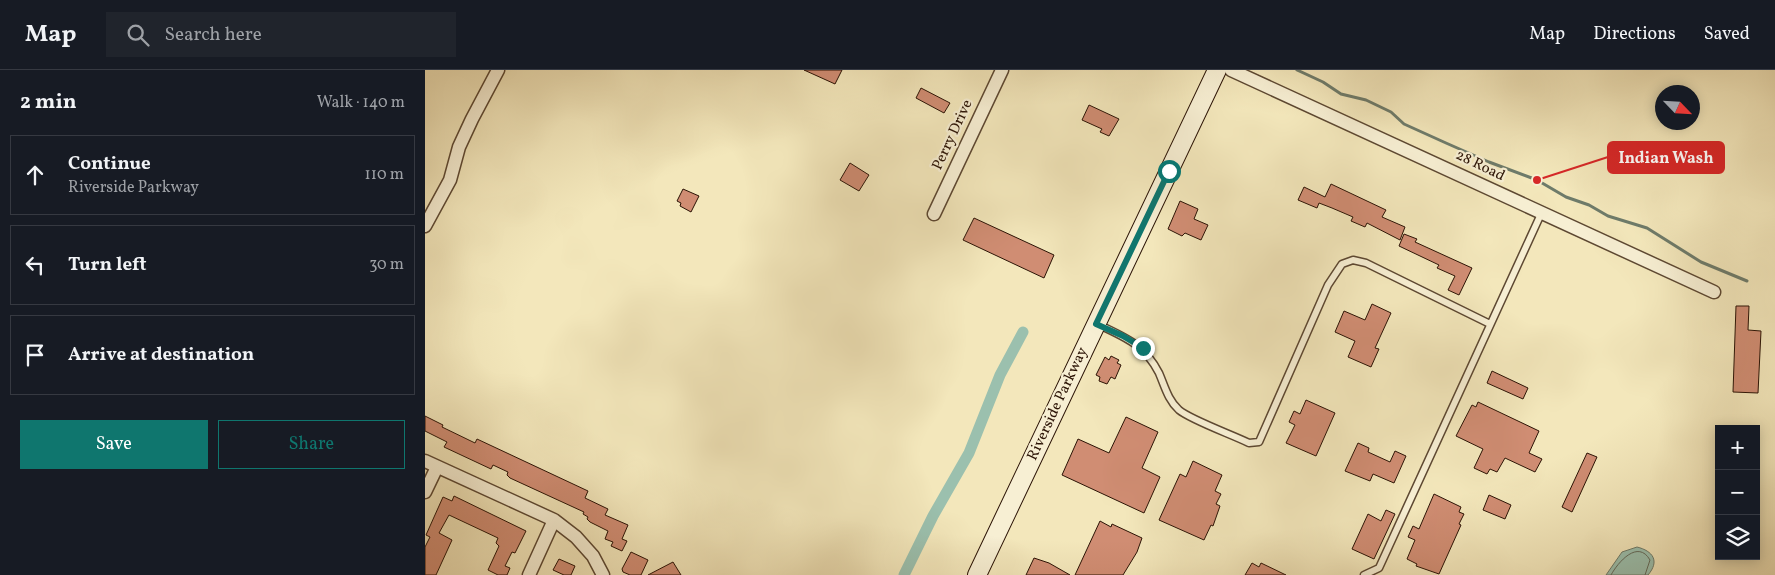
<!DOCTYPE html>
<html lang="en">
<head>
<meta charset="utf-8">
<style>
  body { margin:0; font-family:Vollkorn,serif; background:#20242c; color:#f1f3f6 }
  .controls { position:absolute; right:15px; bottom:15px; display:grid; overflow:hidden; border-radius:0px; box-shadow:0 2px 12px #0003 }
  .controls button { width:45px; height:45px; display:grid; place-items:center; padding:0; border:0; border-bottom:1px solid #363941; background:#171b24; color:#f1f3f6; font:25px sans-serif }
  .compass { position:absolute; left:1230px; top:15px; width:45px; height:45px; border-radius:50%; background:#171b24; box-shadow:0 2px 12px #0003; rotate:115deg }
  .stop { position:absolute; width:15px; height:15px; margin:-11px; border:4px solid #0f766e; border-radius:50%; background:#fff }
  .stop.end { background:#0f766e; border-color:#fff; box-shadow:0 1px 5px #0008 }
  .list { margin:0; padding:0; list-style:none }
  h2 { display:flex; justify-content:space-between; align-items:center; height:65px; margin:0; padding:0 20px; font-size:21px }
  h2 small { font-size:16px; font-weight:400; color:#9ea1a6 }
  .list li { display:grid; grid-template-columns:32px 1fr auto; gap:15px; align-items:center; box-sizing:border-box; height:80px; margin:0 10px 10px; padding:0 10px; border:1px solid #363941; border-radius:0px }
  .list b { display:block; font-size:19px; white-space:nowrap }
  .list p { margin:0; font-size:16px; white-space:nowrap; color:#9ea1a6 }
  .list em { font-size:16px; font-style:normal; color:#9ea1a6 }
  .actions { display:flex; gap:10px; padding:15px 20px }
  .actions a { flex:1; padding:11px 0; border:1px solid #0f766e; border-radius:0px; text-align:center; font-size:18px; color:#0f766e }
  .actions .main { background:#0f766e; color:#fff }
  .icon { flex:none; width:28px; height:28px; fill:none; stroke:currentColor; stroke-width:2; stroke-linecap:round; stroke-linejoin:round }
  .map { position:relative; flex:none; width:1350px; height:505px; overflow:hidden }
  header { display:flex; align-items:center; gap:30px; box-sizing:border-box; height:70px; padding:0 25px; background:#171b24; border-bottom:1px solid #363941 }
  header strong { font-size:24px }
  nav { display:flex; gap:28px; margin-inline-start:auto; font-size:18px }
  .search { width:350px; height:45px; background:#20242c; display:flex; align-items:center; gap:12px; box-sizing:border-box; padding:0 18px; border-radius:0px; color:#9ea1a6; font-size:19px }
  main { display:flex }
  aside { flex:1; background:#171b24 }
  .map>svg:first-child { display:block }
  .water { fill:#9bc0ae; stroke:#6e7b6a }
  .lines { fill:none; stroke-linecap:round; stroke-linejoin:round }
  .shore { stroke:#636a5a; stroke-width:1 }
  .stream { stroke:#6e7b6a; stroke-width:3 }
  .canal { stroke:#9bc0ae; stroke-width:11 }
  .building { fill:#d08d73; stroke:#2b1305 }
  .lane-casing { stroke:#5d4832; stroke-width:9 }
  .street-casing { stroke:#5d4832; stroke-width:15 }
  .secondary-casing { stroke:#2b1305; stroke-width:20 }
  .lane { stroke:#f7efd3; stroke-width:6 }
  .street { stroke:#f7efd3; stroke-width:12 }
  .secondary { stroke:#f7efd3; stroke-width:18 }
  .route { stroke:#0f766e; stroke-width:6 }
  .labels { text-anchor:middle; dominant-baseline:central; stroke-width:4.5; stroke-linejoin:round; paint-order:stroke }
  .street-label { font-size:15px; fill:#2b1305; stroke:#f7efd3 }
  .leader { fill:none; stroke:#d62828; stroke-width:2 }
  .callout-dot { fill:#d62828; stroke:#f7efd3; stroke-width:2 }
  .callout { fill:#d62828; stroke:#d62828; stroke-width:2 }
  .callout-label { font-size:16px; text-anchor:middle; font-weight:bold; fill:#fff }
</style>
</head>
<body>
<header>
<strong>Map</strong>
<div class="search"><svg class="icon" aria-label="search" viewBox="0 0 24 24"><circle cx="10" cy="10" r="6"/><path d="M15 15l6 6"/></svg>Search here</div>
<nav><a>Map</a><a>Directions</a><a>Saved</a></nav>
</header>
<main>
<aside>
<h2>2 min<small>Walk · 140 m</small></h2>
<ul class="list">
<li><svg class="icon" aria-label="ahead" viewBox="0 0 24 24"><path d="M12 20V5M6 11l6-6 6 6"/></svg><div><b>Continue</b><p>Riverside Parkway</p></div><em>110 m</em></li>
<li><svg class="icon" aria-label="left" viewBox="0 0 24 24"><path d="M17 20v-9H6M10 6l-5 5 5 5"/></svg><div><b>Turn left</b></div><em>30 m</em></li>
<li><svg class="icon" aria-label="arrive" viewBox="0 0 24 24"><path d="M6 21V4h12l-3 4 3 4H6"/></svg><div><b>Arrive at destination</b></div></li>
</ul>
<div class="actions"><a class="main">Save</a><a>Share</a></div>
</aside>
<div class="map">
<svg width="1350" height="505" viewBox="0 0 1350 505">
  <rect width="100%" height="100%" fill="#f3e7bb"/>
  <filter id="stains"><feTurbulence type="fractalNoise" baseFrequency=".004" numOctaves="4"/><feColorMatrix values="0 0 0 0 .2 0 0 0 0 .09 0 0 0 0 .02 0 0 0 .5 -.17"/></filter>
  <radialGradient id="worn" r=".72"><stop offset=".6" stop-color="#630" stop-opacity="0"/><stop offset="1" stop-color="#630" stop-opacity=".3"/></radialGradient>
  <path class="water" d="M 1212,477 C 1228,481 1235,491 1223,505 L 1181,505 L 1197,482 Z"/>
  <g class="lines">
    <path class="shore" d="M 1186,505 C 1193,492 1213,469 1225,490 L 1220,505"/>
    <path class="stream" d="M 872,0 L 898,12 L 916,24 L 941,30 L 966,42 L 979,54 L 1021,73 L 1064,92 L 1112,110 L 1141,127 L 1164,135 L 1183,146 L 1222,158 L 1276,192 L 1322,211"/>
    <path class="canal" d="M 479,505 L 508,446 L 544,383 L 575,305 L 598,262"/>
  </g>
  <path class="building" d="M 379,0 L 417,0 L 410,14 Z
    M 496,18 L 525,33 L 519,43 L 491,28 Z
    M 664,35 L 694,49 L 684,66 L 675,62 L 677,59 L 657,50 Z
    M 425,93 L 444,105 L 434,121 L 415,110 Z
    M 906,114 L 961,140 L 957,147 L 980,157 L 975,170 L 942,153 L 940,157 L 926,151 L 928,147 L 907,138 L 894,133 L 892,138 L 873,130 L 879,117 L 900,127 Z
    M 258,119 L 274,126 L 266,142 L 255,136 L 256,133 L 252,131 Z
    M 755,131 L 773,139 L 769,149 L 783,155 L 776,170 L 760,163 L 757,166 L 743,159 Z
    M 549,148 L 629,185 L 619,208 L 538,170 Z
    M 979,164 L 992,169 L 990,172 L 1047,198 L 1034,225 L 1023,220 L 1030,206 L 1012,198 L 1014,195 L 974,176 Z
    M 947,234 L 966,243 L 950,278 L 954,279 L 946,297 L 923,287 L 930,271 L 910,262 L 919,241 L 940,250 Z
    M 1311,236 L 1324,236 L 1323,260 L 1336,261 L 1333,323 L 1308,322 Z
    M 686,286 L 694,290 L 692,293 L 696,295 L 690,309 L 686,307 L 682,314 L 674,311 L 675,307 L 671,305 L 680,287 L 684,290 Z
    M 1067,301 L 1103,318 L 1098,329 L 1062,313 Z
    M 881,330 L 910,343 L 891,386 L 861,373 L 870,355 L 864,352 L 869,341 L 875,344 Z
    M 1053,332 L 1114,361 L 1104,383 L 1117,389 L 1110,402 L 1080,388 L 1072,402 L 1065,399 L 1062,404 L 1049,398 L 1058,379 L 1031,366 L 1047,335 L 1051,337 Z
    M 0,346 L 18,355 L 17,357 L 50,373 L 52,369 L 163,421 L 160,428 L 183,439 L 180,445 L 203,455 L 197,469 L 202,471 L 197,481 L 186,476 L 188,472 L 180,469 L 183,461 L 165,452 L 162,449 L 163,447 L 158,444 L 159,442 L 85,408 L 82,405 L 83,402 L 68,395 L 66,399 L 19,377 L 22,372 L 0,361 Z
    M 701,347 L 733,362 L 717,398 L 735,407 L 719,443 L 637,405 L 653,369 L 684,383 Z
    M 933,373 L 944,378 L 943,382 L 965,392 L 970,381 L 981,386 L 969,413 L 948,404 L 945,411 L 920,401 Z
    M 1162,383 L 1172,387 L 1147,442 L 1137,437 Z
    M 768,391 L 797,405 L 790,421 L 796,424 L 791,434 L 795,436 L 788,456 L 786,455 L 779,470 L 734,450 L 755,404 L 761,407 Z
    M 1009,424 L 1036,437 L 1034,442 L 1039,444 L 1034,454 L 1036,455 L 1014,504 L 991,496 L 992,494 L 982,489 L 990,470 L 983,467 L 988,456 L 994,459 Z
    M 1064,425 L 1086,435 L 1080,449 L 1058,440 Z
    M 29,426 L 101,461 L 90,483 L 87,482 L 80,496 L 85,498 L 82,505 L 73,505 L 63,500 L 74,476 L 71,473 L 73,468 L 24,445 L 14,463 L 27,470 L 11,505 L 0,505 L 0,477 L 5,467 L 1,465 L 18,427 L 27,431 Z
    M 961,440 L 970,444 L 949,489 L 927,479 L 943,444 L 956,451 Z
    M 675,451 L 686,457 L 687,454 L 717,468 L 712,482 L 698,505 L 650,505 Z
    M 206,482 L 223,490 L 216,505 L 205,505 L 198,502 L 197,499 Z
    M 609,488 L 624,493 L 645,505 L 601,505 Z
    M 134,489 L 150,496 L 146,505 L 139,505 L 128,500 Z
    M 248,492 L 256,505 L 223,505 Z
    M 827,493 L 834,497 L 836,493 L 861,505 L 820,505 Z"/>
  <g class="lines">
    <g class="lane-casing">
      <path id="lane" d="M 672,254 C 700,267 720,275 734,303 C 740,317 743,330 754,340 C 766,350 808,365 824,373 L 834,372 L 903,215 L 917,194 L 928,190 L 941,193 L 1065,254
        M 939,505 L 954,498 L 1116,144"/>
    </g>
    <g class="street-casing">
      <path id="street" d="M 806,0 L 1289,222
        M 509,144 L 577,0
        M 0,156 L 25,110 L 34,77 L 47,49 L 73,0
        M 0,391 L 129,450 L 151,467 L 168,486 L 178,505
        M 0,422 L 12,397
        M 104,505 L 129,450"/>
    </g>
    <g class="secondary-casing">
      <path id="secondary" d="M 552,505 L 792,0"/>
    </g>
    <use href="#lane" class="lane"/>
    <use href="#street" class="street"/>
    <use href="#secondary" class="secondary"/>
  </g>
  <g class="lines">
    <path class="route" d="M 718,278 L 698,266 L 671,254 L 744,101"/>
  </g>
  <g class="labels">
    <g class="street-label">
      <text transform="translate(528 65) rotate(-65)">Perry Drive</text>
      <text transform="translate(1055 96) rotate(26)">28 Road</text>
      <text transform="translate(633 334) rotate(-65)">Riverside Parkway</text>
    </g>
  </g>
  <path class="leader" d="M1112 110L1183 87"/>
  <circle class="callout-dot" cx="1112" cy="110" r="5"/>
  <rect class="callout" x="1183" y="72" width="116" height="31" rx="5"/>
  <g class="callout-label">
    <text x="1241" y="93">Indian Wash</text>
  </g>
  <rect width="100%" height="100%" filter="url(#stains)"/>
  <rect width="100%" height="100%" fill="url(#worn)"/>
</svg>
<div class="controls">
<button>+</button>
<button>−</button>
<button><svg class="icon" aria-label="layers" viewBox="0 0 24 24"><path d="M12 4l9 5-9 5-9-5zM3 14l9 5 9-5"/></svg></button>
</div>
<svg class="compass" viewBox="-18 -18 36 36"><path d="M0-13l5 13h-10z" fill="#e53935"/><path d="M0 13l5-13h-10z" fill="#9ea1a6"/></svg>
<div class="stop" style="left:744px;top:101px"></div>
<div class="stop end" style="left:718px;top:278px"></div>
</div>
</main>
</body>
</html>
